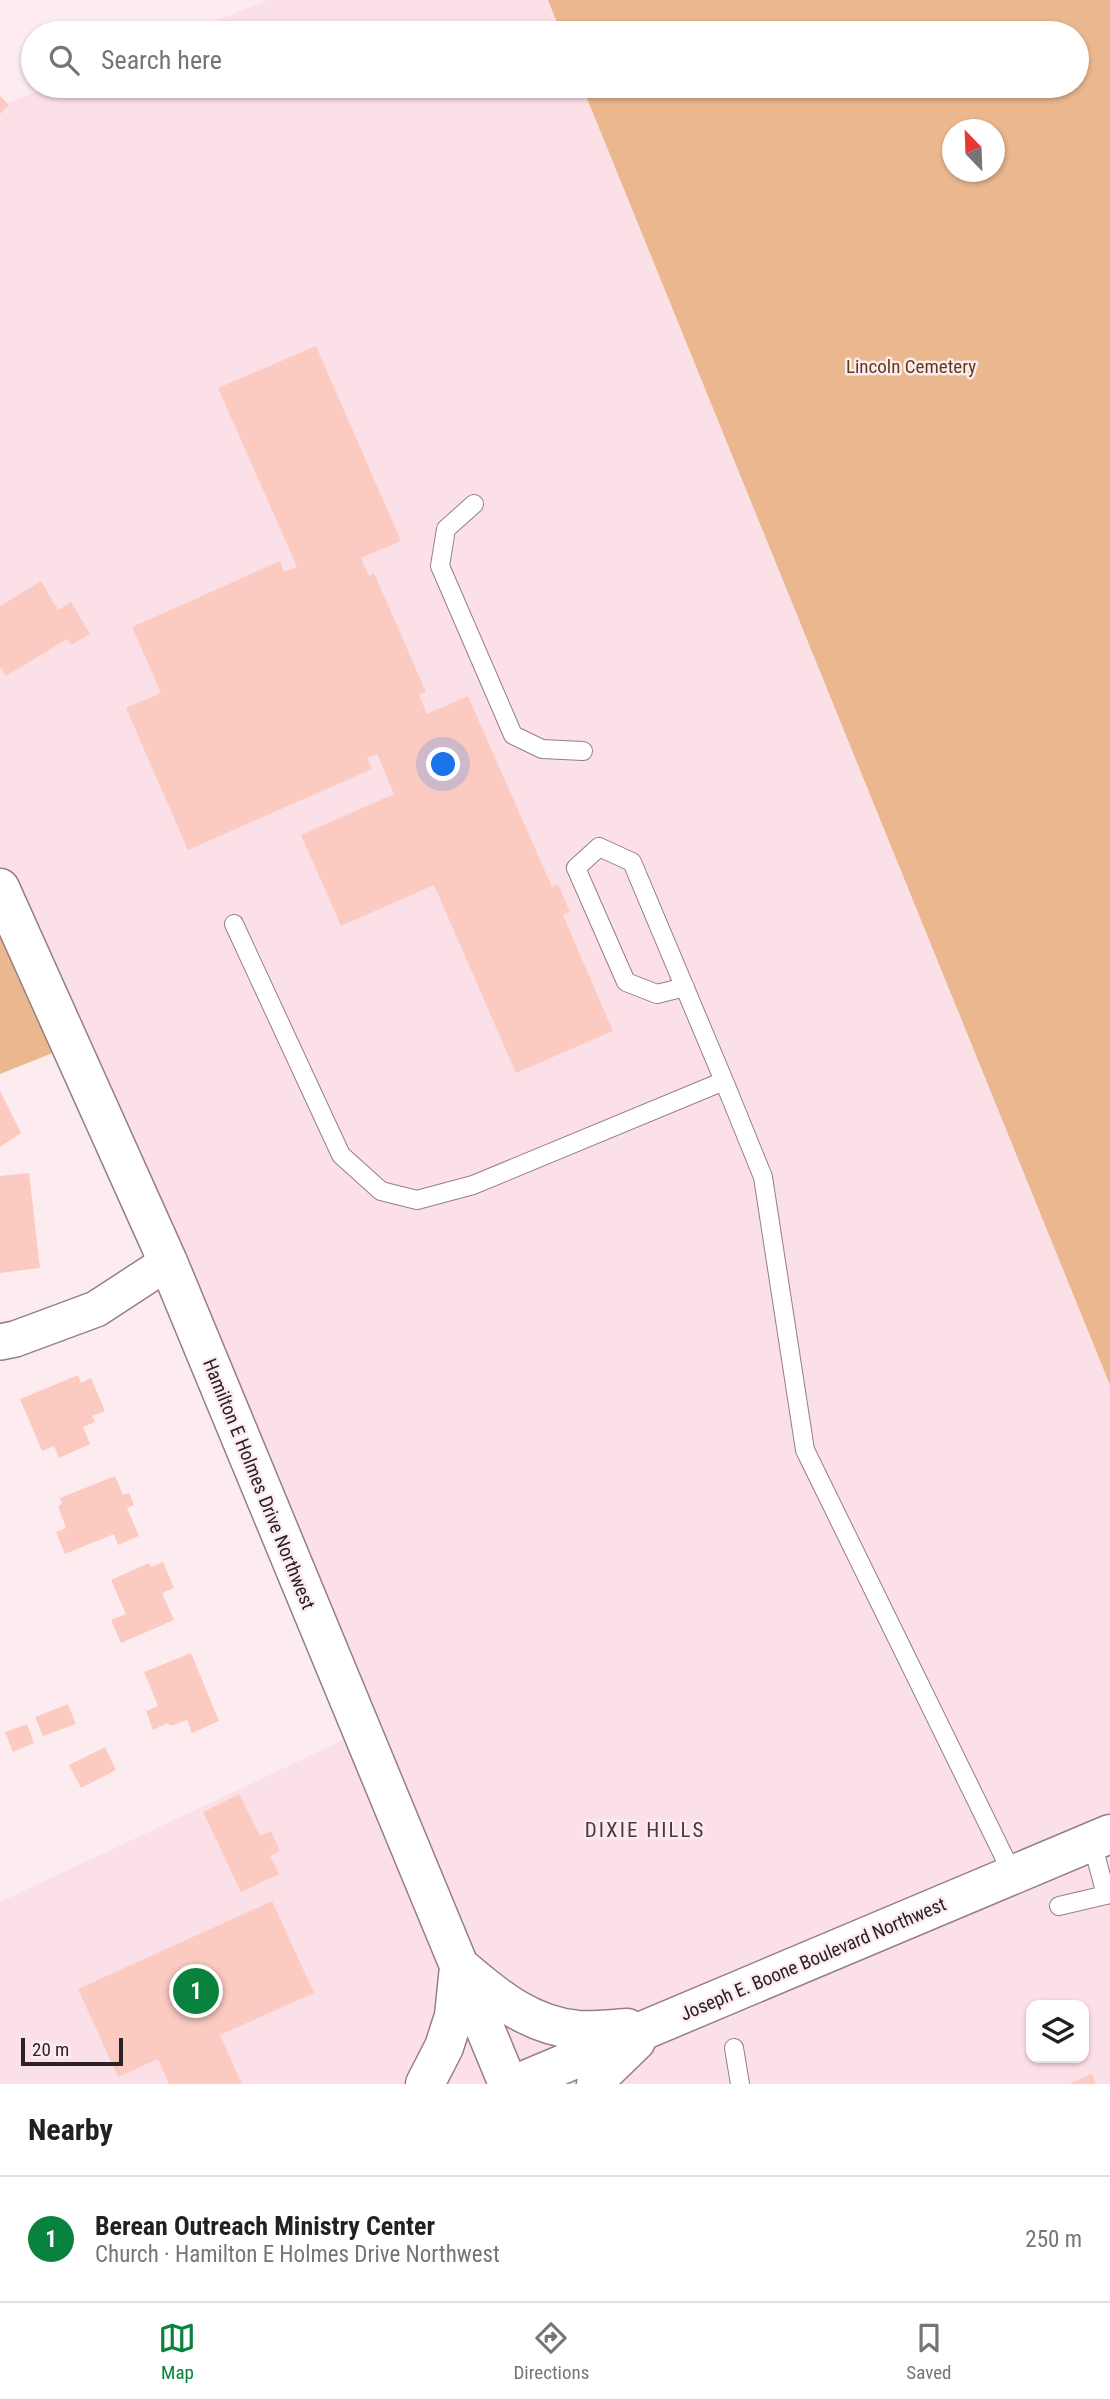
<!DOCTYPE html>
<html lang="en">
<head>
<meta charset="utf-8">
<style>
  body { margin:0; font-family:"Roboto Condensed",sans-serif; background:#f2f2f2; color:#202124 }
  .controls { position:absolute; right:21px; bottom:21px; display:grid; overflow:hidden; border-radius:14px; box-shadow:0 2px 5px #0004 }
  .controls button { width:63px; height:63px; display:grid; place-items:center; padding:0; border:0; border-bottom:2px solid #e0e0e0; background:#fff; color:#202124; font:35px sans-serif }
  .compass { position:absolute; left:942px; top:119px; width:63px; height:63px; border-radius:50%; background:#fff; box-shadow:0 2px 5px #0004; rotate:337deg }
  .scale { position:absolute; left:21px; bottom:18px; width:102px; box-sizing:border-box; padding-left:7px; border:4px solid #2b2225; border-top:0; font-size:19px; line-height:24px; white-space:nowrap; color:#2b2225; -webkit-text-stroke:5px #fcecf0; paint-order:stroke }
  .you { position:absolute; left:444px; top:765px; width:24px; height:24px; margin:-18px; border:5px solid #fff; border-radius:50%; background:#1a73e8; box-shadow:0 0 0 10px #1a73e833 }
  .badge { display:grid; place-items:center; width:46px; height:46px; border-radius:50%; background:#08823c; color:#fff; font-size:23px; font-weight:700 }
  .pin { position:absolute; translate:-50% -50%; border:4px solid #fff; box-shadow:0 2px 7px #0006 }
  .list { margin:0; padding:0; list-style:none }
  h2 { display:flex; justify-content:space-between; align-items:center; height:91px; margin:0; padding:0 28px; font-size:30px }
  h2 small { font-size:23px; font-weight:400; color:#757577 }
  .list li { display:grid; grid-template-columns:46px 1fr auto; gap:21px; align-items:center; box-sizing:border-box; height:126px; padding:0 28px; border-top:2px solid #e0e0e0 }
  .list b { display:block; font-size:26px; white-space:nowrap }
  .list p { margin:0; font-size:23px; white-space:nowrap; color:#757577 }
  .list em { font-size:23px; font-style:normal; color:#757577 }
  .icon { flex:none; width:38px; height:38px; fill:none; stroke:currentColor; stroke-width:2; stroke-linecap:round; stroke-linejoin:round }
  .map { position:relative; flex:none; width:1110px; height:2084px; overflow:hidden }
  .search { position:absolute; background:#fff; box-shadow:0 2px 5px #0004; left:21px; right:21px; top:21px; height:77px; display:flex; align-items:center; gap:18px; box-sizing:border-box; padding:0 24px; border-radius:38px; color:#757577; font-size:26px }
  .sheet { height:217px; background:#fff }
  nav { display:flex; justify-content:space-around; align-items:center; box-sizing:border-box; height:98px; border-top:2px solid #e0e0e0; background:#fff; font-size:19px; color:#757577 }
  nav a { display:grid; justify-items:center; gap:4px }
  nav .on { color:#08823c }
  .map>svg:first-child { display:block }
  .built { fill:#fce0e7; fill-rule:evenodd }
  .green { fill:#eab78e; fill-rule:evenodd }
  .building { fill:#fbcbc2 }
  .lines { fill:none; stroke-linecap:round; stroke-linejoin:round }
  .lane-casing { stroke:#967e85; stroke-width:20 }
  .street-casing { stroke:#967e85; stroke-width:38 }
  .secondary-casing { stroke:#967e85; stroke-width:41 }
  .lane { stroke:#fff; stroke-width:18 }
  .street { stroke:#fff; stroke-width:35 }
  .secondary { stroke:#fff; stroke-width:38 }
  .labels { text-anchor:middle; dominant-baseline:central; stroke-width:5; stroke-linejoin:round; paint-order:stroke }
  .park-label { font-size:19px; fill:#623a16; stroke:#fcecf0 }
  .street-label { font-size:19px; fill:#2b2225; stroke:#fcecf0 }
  .neighbourhood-label { font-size:21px; letter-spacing:2px; fill:#4b373c; stroke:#fcecf0 }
</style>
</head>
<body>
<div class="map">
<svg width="1110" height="2084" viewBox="0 0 1110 2084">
  <rect width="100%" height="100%" fill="#fcecf0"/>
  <path class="built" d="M 268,0 L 548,0 L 561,33 L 184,33 Z
    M 51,86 L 582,86 L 1110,1385 L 1110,2084 L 0,2084 L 0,1902 L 375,1725 L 0,903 L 0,106 ZM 1031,2005 L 1084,2005 L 1084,2058 L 1031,2058 Z"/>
  <path class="green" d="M 548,0 L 1110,0 L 1110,1385 L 582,86 L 1077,86 L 1077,33 L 561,33 ZM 953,130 L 995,130 L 995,172 L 953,172 Z
    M 0,903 L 85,1040 L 0,1074 Z"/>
  <path class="building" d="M 0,96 L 9,105 L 0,114 Z
    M 316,346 L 401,541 L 361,558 L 369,576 L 374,573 L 426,692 L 419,695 L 427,714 L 468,696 L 552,887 L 558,884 L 570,912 L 563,915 L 613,1031 L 516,1073 L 434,885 L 341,926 L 301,835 L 394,794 L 377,754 L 367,758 L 372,769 L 188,850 L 126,708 L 161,693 L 132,627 L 280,561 L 284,572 L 297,567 L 218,388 Z
    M 41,581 L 58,610 L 71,602 L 90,634 L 71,645 L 67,639 L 6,676 L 0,666 L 0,606 Z
    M 0,1091 L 21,1133 L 0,1147 Z
    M 29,1173 L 40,1268 L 0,1273 L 0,1176 Z
    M 78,1375 L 81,1383 L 91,1378 L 105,1411 L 92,1416 L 95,1422 L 83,1427 L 90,1444 L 59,1458 L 54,1446 L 42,1451 L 20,1399 Z
    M 115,1476 L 123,1495 L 129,1493 L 134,1505 L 127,1508 L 139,1536 L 118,1545 L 114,1534 L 65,1554 L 56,1532 L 66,1528 L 58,1506 L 62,1504 L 60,1498 Z
    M 163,1562 L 174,1588 L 162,1593 L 174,1620 L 121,1643 L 111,1620 L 126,1614 L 111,1580 L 149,1563 L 151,1567 Z
    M 191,1653 L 219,1721 L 192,1733 L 187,1720 L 170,1726 L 168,1723 L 153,1730 L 146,1711 L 158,1706 L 144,1672 Z
    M 68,1704 L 76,1724 L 43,1736 L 35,1717 Z
    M 27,1724 L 34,1743 L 13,1752 L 5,1732 Z
    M 105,1747 L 116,1770 L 81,1788 L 69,1765 Z
    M 239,1794 L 260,1836 L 271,1831 L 280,1851 L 270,1856 L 279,1874 L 241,1892 L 203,1812 Z
    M 272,1901 L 314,1993 L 220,2035 L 242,2084 L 169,2084 L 158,2059 L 118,2077 L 78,1989 Z
    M 1092,2074 L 1096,2084 L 1069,2084 Z"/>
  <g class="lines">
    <g class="lane-casing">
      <path id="lane" d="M 474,504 L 446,529 L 440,566 L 513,735 L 542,749 L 583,751
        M 234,924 L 341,1155 L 381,1191 L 417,1200 L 473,1185 L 724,1081 L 763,1177 L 805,1450 L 1013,1875
        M 685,987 L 657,994 L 626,982 L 576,868 L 599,847 L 632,862 L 724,1081
        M 1092,1842 L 1106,1895
        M 1059,1906 L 1110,1894
        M 734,2048 L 740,2084"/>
    </g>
    <g class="street-casing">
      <path id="street" d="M 0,1342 L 15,1339 L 96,1309 L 168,1262"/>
    </g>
    <g class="secondary-casing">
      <path id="secondary" d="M 0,888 L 168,1262 L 508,2084
        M 463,1969 C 497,1998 531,2026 578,2030 C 594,2031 611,2029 627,2028
        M 425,2084 L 444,2047 L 454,2016 L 459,1967
        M 516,2084 L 1110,1834
        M 596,2084 L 602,2074 L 636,2041"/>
    </g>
    <use href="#lane" class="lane"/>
    <use href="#street" class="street"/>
    <use href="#secondary" class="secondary"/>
  </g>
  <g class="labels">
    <g class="park-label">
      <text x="911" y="366">Lincoln Cemetery</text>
    </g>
    <g class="street-label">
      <text transform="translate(259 1484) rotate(68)">Hamilton E Holmes Drive Northwest</text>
      <text transform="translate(813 1959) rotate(-23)">Joseph E. Boone Boulevard Northwest</text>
    </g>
    <g class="neighbourhood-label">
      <text x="645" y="1830">DIXIE HILLS</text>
    </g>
  </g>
</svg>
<div class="controls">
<button><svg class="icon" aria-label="layers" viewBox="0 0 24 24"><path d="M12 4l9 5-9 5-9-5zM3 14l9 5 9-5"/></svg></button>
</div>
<svg class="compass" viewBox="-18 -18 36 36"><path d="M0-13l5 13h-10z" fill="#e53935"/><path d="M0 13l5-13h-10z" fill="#757577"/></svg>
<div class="scale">20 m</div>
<div class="you"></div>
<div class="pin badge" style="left:196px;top:1991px">1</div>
<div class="search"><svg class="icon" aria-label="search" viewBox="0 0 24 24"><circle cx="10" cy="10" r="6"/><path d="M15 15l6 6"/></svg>Search here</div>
</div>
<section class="sheet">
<h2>Nearby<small></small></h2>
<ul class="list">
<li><span class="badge">1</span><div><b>Berean Outreach Ministry Center</b><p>Church · Hamilton E Holmes Drive Northwest</p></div><em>250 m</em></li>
</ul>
</section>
<nav>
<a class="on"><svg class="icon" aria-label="map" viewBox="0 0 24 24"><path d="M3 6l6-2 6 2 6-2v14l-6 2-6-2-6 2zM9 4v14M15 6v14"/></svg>Map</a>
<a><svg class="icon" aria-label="directions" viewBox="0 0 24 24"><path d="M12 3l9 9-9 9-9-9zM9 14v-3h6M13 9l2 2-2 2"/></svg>Directions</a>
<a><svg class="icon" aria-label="saved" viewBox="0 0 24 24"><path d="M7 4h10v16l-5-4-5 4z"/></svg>Saved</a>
</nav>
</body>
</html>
